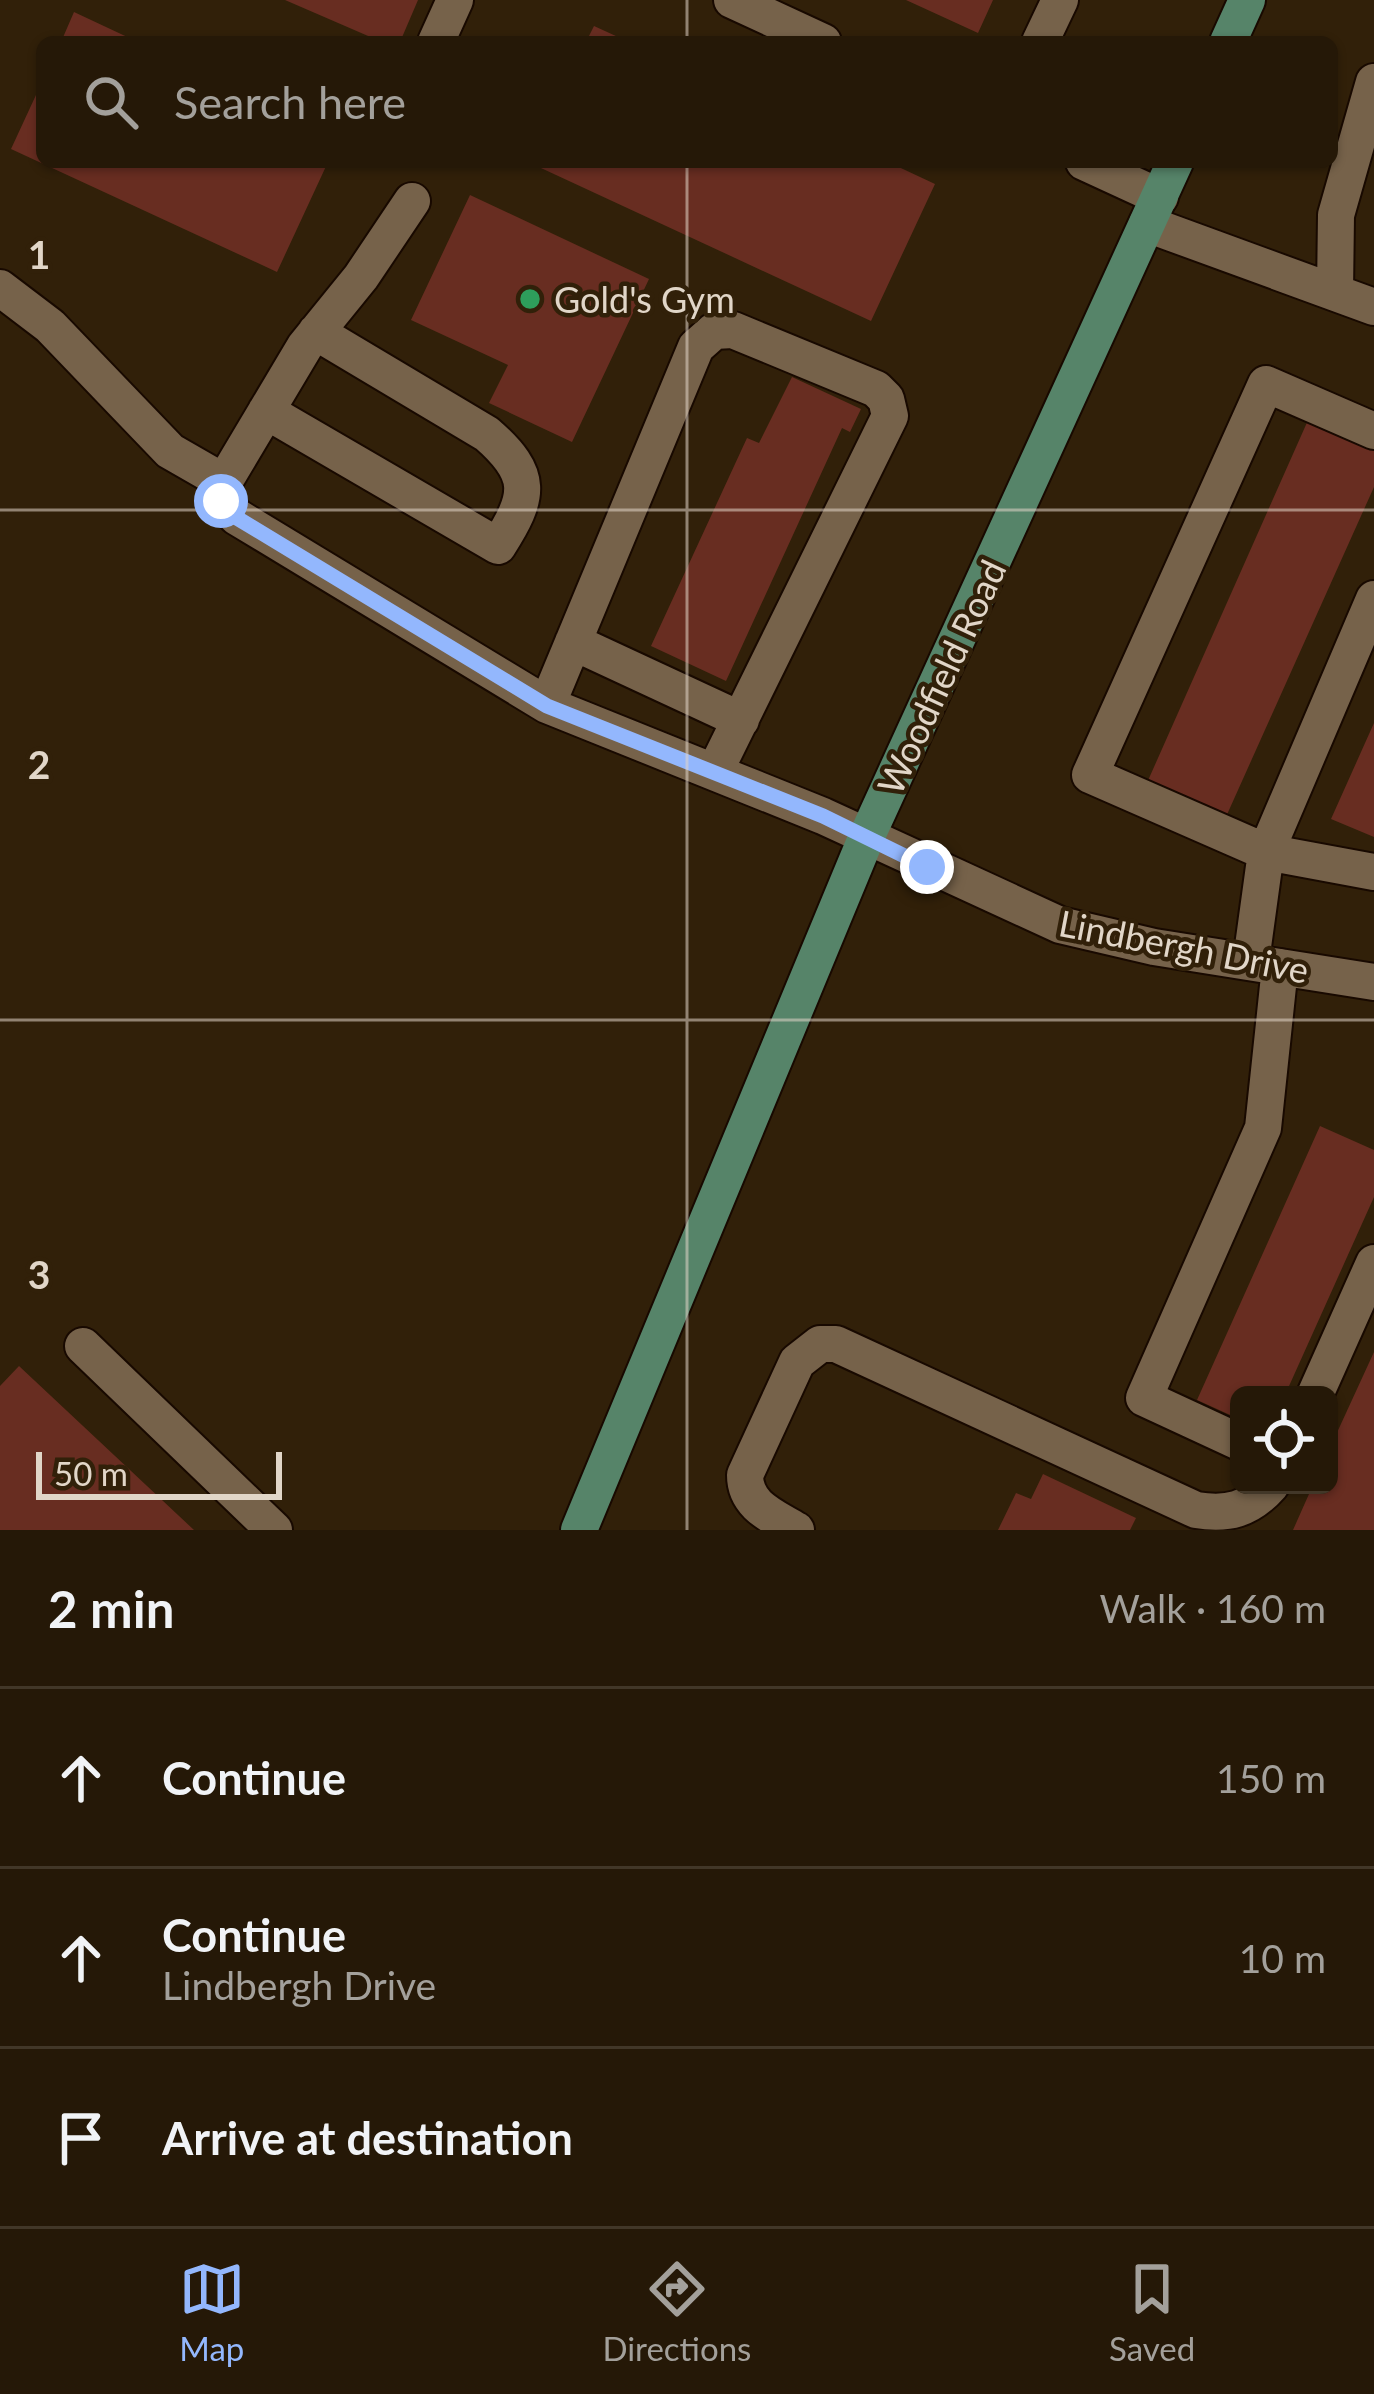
<!DOCTYPE html>
<html lang="en">
<head>
<meta charset="utf-8">
<style>
  body { margin:0; font-family:Lato,sans-serif; background:#2d2111; color:#f1f3f6 }
  .controls { position:absolute; right:36px; bottom:36px; display:grid; overflow:hidden; border-radius:18px; box-shadow:0 3px 9px #0004 }
  .controls button { width:108px; height:108px; display:grid; place-items:center; padding:0; border:0; border-bottom:3px solid #423728; background:#251807; color:#f1f3f6; font:60px sans-serif }
  .scale { position:absolute; left:36px; bottom:30px; width:246px; box-sizing:border-box; padding-left:12px; border:6px solid #e1d6c8; border-top:0; font-size:33px; line-height:42px; white-space:nowrap; color:#e1d6c8; -webkit-text-stroke:9px #312009; paint-order:stroke }
  .stop { position:absolute; width:36px; height:36px; margin:-27px; border:9px solid #93b7fd; border-radius:50%; background:#fff }
  .stop.end { background:#93b7fd; border-color:#fff; box-shadow:0 3px 12px #0008 }
  .list { margin:0; padding:0; list-style:none }
  h2 { display:flex; justify-content:space-between; align-items:center; height:156px; margin:0; padding:0 48px; font-size:51px }
  h2 small { font-size:39px; font-weight:400; color:#a3a09b }
  .list li { display:grid; grid-template-columns:78px 1fr auto; gap:36px; align-items:center; box-sizing:border-box; height:180px; padding:0 48px; border-top:3px solid #423728 }
  .list b { display:block; font-size:45px; white-space:nowrap }
  .list p { margin:0; font-size:39px; white-space:nowrap; color:#a3a09b }
  .list em { font-size:39px; font-style:normal; color:#a3a09b }
  .icon { flex:none; width:66px; height:66px; fill:none; stroke:currentColor; stroke-width:2; stroke-linecap:round; stroke-linejoin:round }
  .map { position:relative; flex:none; width:1374px; height:1530px; overflow:hidden }
  .search { position:absolute; background:#251807; box-shadow:0 3px 9px #0004; left:36px; right:36px; top:36px; height:132px; display:flex; align-items:center; gap:30px; box-sizing:border-box; padding:0 42px; border-radius:18px; color:#a3a09b; font-size:45px }
  .sheet { height:696px; background:#251807 }
  nav { display:flex; justify-content:space-around; align-items:center; box-sizing:border-box; height:168px; border-top:3px solid #423728; background:#251807; font-size:33px; color:#a3a09b }
  nav a { display:grid; justify-items:center; gap:6px }
  nav .on { color:#93b7fd }
  .map>svg:first-child { display:block }
  .building { fill:#682d21 }
  .lines { fill:none; stroke-linecap:round; stroke-linejoin:round }
  .minor-casing { stroke:#180900; stroke-width:40 }
  .major-casing { stroke:#180900; stroke-width:40 }
  .minor { stroke:#76624a; stroke-width:36 }
  .major { stroke:#568469; stroke-width:36 }
  .route { stroke:#93b7fd; stroke-width:15 }
  .grid { fill:none; stroke:#e1d6c8; stroke-width:3; stroke-opacity:0.55 }
  .leisure-dot { fill:#2e9e5b; stroke:#312009; stroke-width:4.5 }
  .labels { text-anchor:middle; dominant-baseline:central; stroke-width:9; stroke-linejoin:round; paint-order:stroke }
  .poi-label { font-size:36px; fill:#e1d6c8; stroke:#312009; text-anchor:start }
  .street-label { font-size:36px; fill:#e1d6c8; stroke:#312009 }
  .grid-label { font-size:39px; text-anchor:middle; font-weight:bold; fill:#e1d6c8; stroke:#312009; stroke-width:9; stroke-linejoin:round; paint-order:stroke }
</style>
</head>
<body>
<div class="map">
<svg width="1374" height="1530" viewBox="0 0 1374 1530">
  <rect width="100%" height="100%" fill="#312009"/>
  <path class="building" d="M 285,0 L 418,0 L 400,42 L 382,42 Z
    M 906,0 L 993,0 L 978,33 Z
    M 74,12 L 138,42 L 61,42 Z
    M 594,26 L 629,42 L 586,42 Z
    M 42,82 L 42,162 L 328,162 L 277,272 L 11,149 Z
    M 528,162 L 888,162 L 935,184 L 871,321 Z
    M 470,195 L 649,279 L 572,442 L 489,403 L 508,365 L 411,320 Z
    M 792,377 L 861,409 L 850,432 L 842,428 L 726,681 L 651,646 L 747,438 L 759,443 Z
    M 1309,418 L 1374,447 L 1374,487 L 1225,819 L 1146,785 Z
    M 1374,723 L 1374,837 L 1331,819 Z
    M 1320,1126 L 1374,1150 L 1374,1197 L 1285,1395 L 1239,1395 L 1239,1419 L 1197,1400 Z
    M 1374,1352 L 1374,1530 L 1293,1530 L 1313,1485 L 1329,1485 L 1329,1450 Z
    M 19,1366 L 194,1530 L 0,1530 L 0,1386 Z
    M 1043,1474 L 1136,1518 L 1130,1530 L 998,1530 L 1016,1493 L 1031,1499 Z"/>
  <g class="lines">
    <g class="minor-casing">
      <path id="minor" d="M 732,0 L 823,42
        M 436,42 L 455,0
        M 1040,42 L 1060,0
        M 1084,162 L 1160,197
        M 412,201 L 361,277 L 305,346 L 224,482 L 221,501 L 237,517 L 547,705 L 823,816 L 1060,925 L 1154,947 L 1374,982
        M 1147,224 L 1374,307
        M 0,288 L 50,326 L 170,451 L 224,482
        M 1335,292 L 1336,215 L 1374,82
        M 266,411 L 498,546 C 530,496 534,475 487,434 L 316,332
        M 1374,431 L 1266,384 L 1090,775 L 1266,852 L 1374,872
        M 573,642 L 741,720
        M 547,705 L 696,347 L 714,331 L 733,330 L 876,389 L 886,399 L 890,416 L 715,771
        M 1251,961 L 1266,852 L 1374,599
        M 83,1346 L 274,1530
        M 1315,1395 L 1374,1263
        M 1239,1442 L 1144,1398 L 1263,1128 L 1280,967
        M 796,1530 C 773,1516 745,1506 745,1475 L 797,1362 L 820,1344 L 836,1344 L 1196,1510 C 1228,1515 1249,1510 1271,1485"/>
    </g>
    <g class="major-casing">
      <path id="major" d="M 1228,42 L 1247,0
        M 579,1530 L 867,836 L 1175,162"/>
    </g>
    <use href="#minor" class="minor"/>
    <use href="#major" class="major"/>
  </g>
  <g class="lines">
    <path class="route" d="M 221,501 L 237,518 L 547,706 L 823,816 L 927,867"/>
  </g>
  <path class="grid" d="M 687,0 L 687,42M 687,162 L 687,1530M 0,510 L 1374,510M 0,1020 L 1374,1020"/>
  <circle class="leisure-dot" cx="530" cy="299" r="12"/>
  <g class="labels">
    <g class="poi-label">
      <text x="554" y="299">Gold's Gym</text>
    </g>
    <g class="street-label">
      <text transform="translate(941 677) rotate(-65)">Woodfield Road</text>
      <text transform="translate(1184 946) rotate(11)">Lindbergh Drive</text>
    </g>
  </g>
  <g class="grid-label">
    <text x="39" y="269">1</text>
    <text x="39" y="779">2</text>
    <text x="39" y="1289">3</text>
  </g>
</svg>
<div class="controls">
<button><svg class="icon" aria-label="locate" viewBox="0 0 24 24"><circle cx="12" cy="12" r="6"/><path d="M12 2v4M12 18v4M2 12h4M18 12h4"/></svg></button>
</div>
<div class="scale">50 m</div>
<div class="stop" style="left:221px;top:501px"></div>
<div class="stop end" style="left:927px;top:867px"></div>
<div class="search"><svg class="icon" aria-label="search" viewBox="0 0 24 24"><circle cx="10" cy="10" r="6"/><path d="M15 15l6 6"/></svg>Search here</div>
</div>
<section class="sheet">
<h2>2 min<small>Walk · 160 m</small></h2>
<ul class="list">
<li><svg class="icon" aria-label="ahead" viewBox="0 0 24 24"><path d="M12 20V5M6 11l6-6 6 6"/></svg><div><b>Continue</b></div><em>150 m</em></li>
<li><svg class="icon" aria-label="ahead" viewBox="0 0 24 24"><path d="M12 20V5M6 11l6-6 6 6"/></svg><div><b>Continue</b><p>Lindbergh Drive</p></div><em>10 m</em></li>
<li><svg class="icon" aria-label="arrive" viewBox="0 0 24 24"><path d="M6 21V4h12l-3 4 3 4H6"/></svg><div><b>Arrive at destination</b></div></li>
</ul>
</section>
<nav>
<a class="on"><svg class="icon" aria-label="map" viewBox="0 0 24 24"><path d="M3 6l6-2 6 2 6-2v14l-6 2-6-2-6 2zM9 4v14M15 6v14"/></svg>Map</a>
<a><svg class="icon" aria-label="directions" viewBox="0 0 24 24"><path d="M12 3l9 9-9 9-9-9zM9 14v-3h6M13 9l2 2-2 2"/></svg>Directions</a>
<a><svg class="icon" aria-label="saved" viewBox="0 0 24 24"><path d="M7 4h10v16l-5-4-5 4z"/></svg>Saved</a>
</nav>
</body>
</html>
